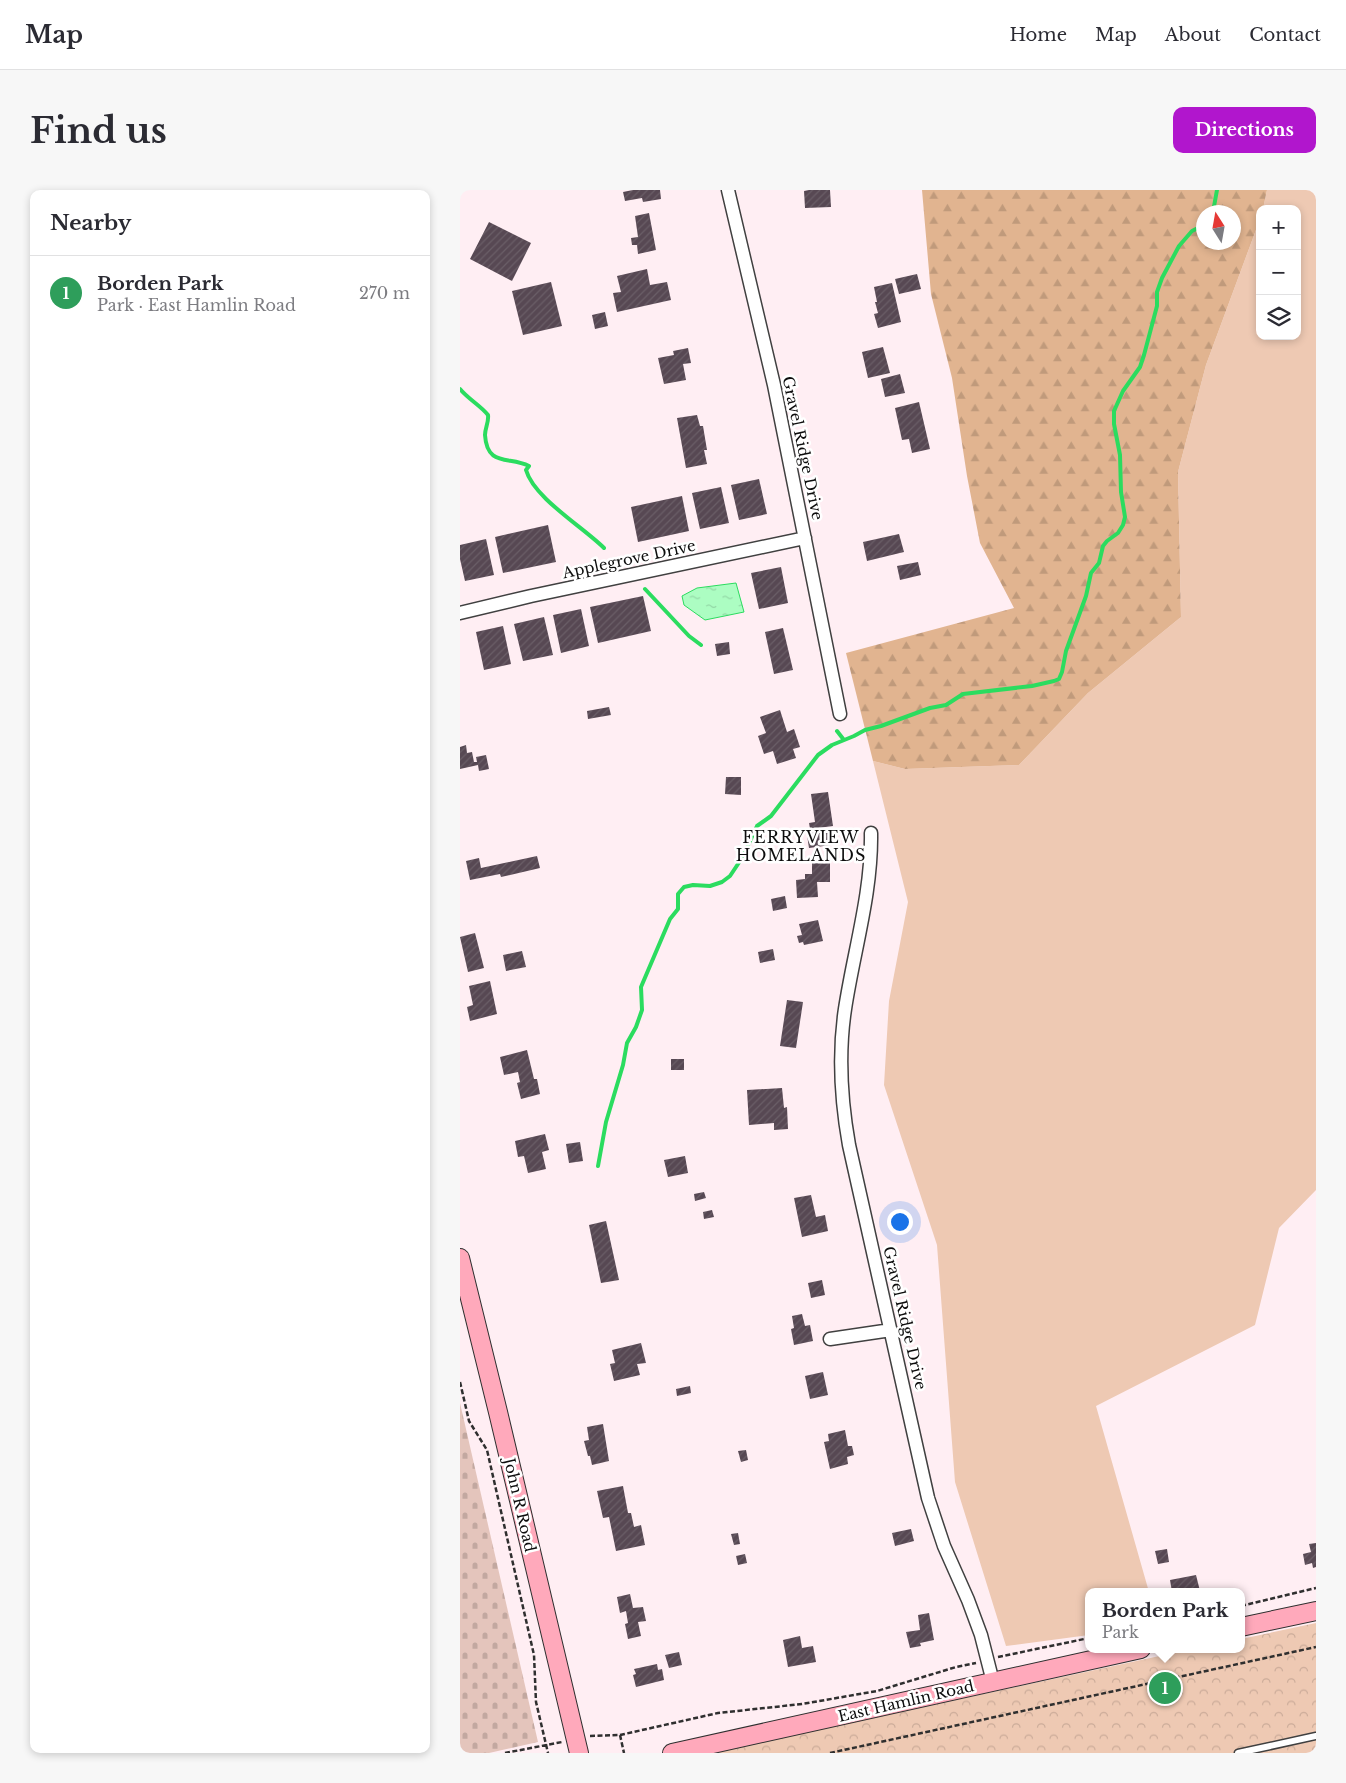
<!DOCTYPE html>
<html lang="en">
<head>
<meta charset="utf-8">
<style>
  body { margin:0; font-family:"Libre Baskerville",serif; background:#f7f7f7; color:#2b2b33 }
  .controls { position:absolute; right:15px; top:15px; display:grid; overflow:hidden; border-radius:10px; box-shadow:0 2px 8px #0003 }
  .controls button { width:45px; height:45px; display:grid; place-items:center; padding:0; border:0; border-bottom:1px solid #e1e1e2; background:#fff; color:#2b2b33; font:25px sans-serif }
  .compass { position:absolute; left:736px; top:15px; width:45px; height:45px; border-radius:50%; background:#fff; box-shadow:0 2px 8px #0003; rotate:349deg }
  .you { position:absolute; left:439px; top:1031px; width:18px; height:18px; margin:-12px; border:4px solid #fff; border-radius:50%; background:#1a73e8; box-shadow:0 0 0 8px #1a73e833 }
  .badge { display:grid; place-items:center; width:32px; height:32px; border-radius:50%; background:#b116cd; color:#fff; font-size:16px; font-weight:700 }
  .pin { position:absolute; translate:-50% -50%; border:2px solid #fff; box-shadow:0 1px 5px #0006 }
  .popup { position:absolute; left:625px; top:1398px; width:160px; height:65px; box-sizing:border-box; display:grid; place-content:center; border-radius:10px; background:#fff; filter:drop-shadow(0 1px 4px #0005); font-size:16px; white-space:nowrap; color:#7c7c81 }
  .popup b { font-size:19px; color:#2b2b33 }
  .popup::after { content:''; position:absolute; left:50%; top:100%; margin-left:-10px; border:10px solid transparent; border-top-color:#fff }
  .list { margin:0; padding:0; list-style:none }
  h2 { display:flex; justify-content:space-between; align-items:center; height:65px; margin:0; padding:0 20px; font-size:21px }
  h2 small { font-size:16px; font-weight:400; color:#7c7c81 }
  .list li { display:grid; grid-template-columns:32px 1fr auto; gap:15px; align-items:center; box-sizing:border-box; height:75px; padding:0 20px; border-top:1px solid #e1e1e2 }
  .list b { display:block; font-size:19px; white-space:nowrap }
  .list p { margin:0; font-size:16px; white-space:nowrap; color:#7c7c81 }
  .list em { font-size:16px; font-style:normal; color:#7c7c81 }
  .icon { flex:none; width:28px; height:28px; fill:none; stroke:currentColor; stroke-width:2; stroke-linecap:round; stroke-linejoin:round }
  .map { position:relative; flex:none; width:856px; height:1563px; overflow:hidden; border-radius:10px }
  header { display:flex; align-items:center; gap:30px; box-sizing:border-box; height:70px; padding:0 25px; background:#fff; border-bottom:1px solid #e1e1e2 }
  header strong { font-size:24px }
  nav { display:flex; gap:28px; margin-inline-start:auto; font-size:18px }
  .intro { display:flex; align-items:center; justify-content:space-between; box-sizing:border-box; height:120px; padding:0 30px }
  h1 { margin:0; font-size:35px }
  .button { padding:12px 22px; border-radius:10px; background:#b116cd; color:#fff; font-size:18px; font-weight:700 }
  main { display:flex; gap:30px; padding:0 30px }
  aside { flex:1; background:#fff; border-radius:10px; box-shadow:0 2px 8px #0003 }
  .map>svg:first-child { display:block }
  .grass { fill:#eec9b3 }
  .forest { fill:url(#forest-firs); fill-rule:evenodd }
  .cemetery { fill:url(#cemetery-stones) }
  .park { fill:url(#park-crowns) }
  .water { fill:url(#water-ripples); stroke:#2bdc5f }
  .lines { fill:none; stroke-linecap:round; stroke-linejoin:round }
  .stream { stroke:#2bdc5f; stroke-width:4 }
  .building { fill:url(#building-hatch) }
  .lane-casing { stroke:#404040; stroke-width:9 }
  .street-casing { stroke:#404040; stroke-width:15 }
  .secondary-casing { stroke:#2f2f2f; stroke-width:20 }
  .path { stroke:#2f2f2f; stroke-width:2.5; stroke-dasharray:5 2.5; stroke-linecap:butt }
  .lane { stroke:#fff; stroke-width:6 }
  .street { stroke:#fff; stroke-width:12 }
  .secondary { stroke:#ffa9bb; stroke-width:18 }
  .labels { text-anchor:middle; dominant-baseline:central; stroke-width:5; stroke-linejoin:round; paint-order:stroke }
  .street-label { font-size:15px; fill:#0d0d0d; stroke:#fff }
  .neighbourhood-label { font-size:16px; letter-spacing:1px; fill:#0d0d0d; stroke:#fff }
</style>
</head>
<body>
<header>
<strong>Map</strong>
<nav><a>Home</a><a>Map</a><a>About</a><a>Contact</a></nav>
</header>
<div class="intro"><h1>Find us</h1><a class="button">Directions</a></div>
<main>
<aside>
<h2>Nearby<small></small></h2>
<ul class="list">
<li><span class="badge" style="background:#2e9e5b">1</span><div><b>Borden Park</b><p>Park · East Hamlin Road</p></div><em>270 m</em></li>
</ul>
</aside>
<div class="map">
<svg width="856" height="1563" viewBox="0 0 856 1563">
  <defs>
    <pattern id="forest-firs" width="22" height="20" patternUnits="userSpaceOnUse" patternTransform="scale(1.25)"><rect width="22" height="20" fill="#e1b490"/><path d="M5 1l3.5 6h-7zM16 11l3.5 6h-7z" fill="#c09a7b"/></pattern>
    <pattern id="cemetery-stones" width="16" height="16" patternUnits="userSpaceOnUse" patternTransform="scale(1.25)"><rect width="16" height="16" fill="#e4c5bc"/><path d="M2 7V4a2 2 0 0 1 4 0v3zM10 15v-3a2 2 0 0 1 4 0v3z" fill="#c2a8a0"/></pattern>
    <pattern id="park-crowns" width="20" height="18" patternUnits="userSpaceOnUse" patternTransform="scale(1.25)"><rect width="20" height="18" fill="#eec9b3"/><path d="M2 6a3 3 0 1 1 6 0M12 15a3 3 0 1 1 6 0" fill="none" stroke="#cbab99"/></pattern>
    <pattern id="water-ripples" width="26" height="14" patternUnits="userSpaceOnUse" patternTransform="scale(1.25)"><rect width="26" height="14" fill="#acfdc2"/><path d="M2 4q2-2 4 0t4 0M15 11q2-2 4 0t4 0" fill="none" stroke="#93d8a6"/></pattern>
    <pattern id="building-hatch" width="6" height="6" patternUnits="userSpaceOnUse" patternTransform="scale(1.25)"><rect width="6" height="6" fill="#574853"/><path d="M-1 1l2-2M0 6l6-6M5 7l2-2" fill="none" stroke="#6a5e67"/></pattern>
  </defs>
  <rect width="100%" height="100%" fill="#ffeef3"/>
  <path class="grass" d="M 807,0 L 856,0 L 856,1000 L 819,1038 L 795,1135 L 636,1216 L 689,1402 L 629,1402 L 629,1445 L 546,1456 L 495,1292 L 477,1055 L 424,895 L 429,811 L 448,712 L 413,571 L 445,579 L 559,575 L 628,503 L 721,427 L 718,282 L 746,175 L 800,29 L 800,146 L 837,146 L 837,19 L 803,19 Z"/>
  <path class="forest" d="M 462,0 L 807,0 L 803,19 L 800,19 L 800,29 L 746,175 L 718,282 L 721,427 L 628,503 L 559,575 L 445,579 L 413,571 L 386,463 L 554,418 L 520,353 L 507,286 L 492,188 L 471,104 ZM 744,22 L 774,22 L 774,52 L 744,52 Z"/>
  <path class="cemetery" d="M 0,1213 L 78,1552 L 29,1563 L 0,1563 Z"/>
  <path class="park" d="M 856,1433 L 856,1563 L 251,1563 L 732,1459 L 781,1459 L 781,1449 Z"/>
  <path class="water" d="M 276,393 L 284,422 L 245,430 L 224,415 L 222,406 L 237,398 Z"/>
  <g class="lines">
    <path class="stream" d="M 753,22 L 757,0
      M 0,199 C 8,209 20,215 28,225 C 29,232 25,238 25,245 C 27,277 49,266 69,276 L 66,280 C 74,308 123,337 144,358
      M 185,399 L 229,446 L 241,455
      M 377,541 L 384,550
      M 138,976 L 146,932 L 163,875 L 167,853 L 176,837 L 182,820 L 181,797 L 210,729 L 218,719 L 218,704 L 224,697 L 233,695 L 250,696 L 262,692 L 270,686 L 282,668 L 297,636 L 311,626 L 358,565 L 372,555 L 394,546 L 405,540 L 421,536 L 470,518 L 486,515 L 503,504 L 572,496 L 594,491 L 599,489 L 602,482 L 606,461 L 626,406 L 631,383 L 639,373 L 643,356 L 647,351 L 658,343 L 663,335 L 665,327 L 661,302 L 660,265 L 654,234 L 654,221 L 663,201 L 680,177 L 684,165 L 697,116 L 697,102 L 702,88 L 719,56 L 732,41 L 744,35"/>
  </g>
  <path class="building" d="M 173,0 L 200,0 L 201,9 L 183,12 L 182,8 L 165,11 L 163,2 Z
    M 349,0 L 370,0 L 371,17 L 345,18 L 344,1 Z
    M 189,23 L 196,60 L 178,64 L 177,55 L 172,55 L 171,48 L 178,47 L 175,26 Z
    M 29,32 L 71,53 L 52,91 L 10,69 Z
    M 187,79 L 190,95 L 207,92 L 211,110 L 157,122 L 153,103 L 161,102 L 157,86 Z
    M 457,84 L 461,99 L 439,104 L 435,89 Z
    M 91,92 L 102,136 L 63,145 L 52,101 Z
    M 432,93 L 441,132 L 418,138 L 414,124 L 418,123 L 415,112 L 417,112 L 414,97 Z
    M 145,122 L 148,136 L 135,139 L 132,125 Z
    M 423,157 L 430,183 L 408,188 L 402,162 Z
    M 228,158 L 231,173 L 223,174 L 226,190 L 204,194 L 198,168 L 214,165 L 213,161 Z
    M 440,184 L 445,203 L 425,207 L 421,189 Z
    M 459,212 L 470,259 L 452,263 L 449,249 L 442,250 L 435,218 Z
    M 237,225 L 240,236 L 243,236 L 247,260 L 244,260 L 247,274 L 226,278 L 217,228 Z
    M 299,289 L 307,324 L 279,330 L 271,295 Z
    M 261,297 L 269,333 L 240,339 L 232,303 Z
    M 222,306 L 229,341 L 178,352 L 171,317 Z
    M 88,335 L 96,372 L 43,383 L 35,347 Z
    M 439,344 L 444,362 L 407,371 L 403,352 Z
    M 26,349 L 34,385 L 5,391 L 0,369 L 0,355 Z
    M 458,372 L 461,385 L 440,390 L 437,376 Z
    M 321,377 L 328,413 L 299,419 L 291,383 Z
    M 183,406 L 191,441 L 138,453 L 130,417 Z
    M 121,419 L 129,456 L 101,463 L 93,425 Z
    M 84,427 L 93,465 L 63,471 L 54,434 Z
    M 43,436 L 51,474 L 24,480 L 16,442 Z
    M 323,438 L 333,480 L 314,484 L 305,442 Z
    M 269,452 L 270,464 L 257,466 L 255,454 Z
    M 149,517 L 151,525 L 128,529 L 127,521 Z
    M 320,520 L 327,542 L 334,539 L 340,557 L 333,559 L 336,568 L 317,574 L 313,561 L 304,564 L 298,546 L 306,543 L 300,527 Z
    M 6,555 L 7,563 L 12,562 L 14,572 L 17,572 L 16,567 L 26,565 L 29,579 L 19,581 L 18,575 L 0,579 L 0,557 Z
    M 266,587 L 281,587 L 281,605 L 265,604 Z
    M 368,602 L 373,636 L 358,638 L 359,643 L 370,642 L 371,655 L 349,658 L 347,645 L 351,644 L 349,633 L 355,632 L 351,604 Z
    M 77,666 L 80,678 L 41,687 L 40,684 L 10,690 L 6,671 L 19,668 L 21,678 Z
    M 352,673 L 370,673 L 370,692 L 357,692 L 358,707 L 337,708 L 336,690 L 345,689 L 345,684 L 352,684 Z
    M 325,706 L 327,718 L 313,721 L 311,709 Z
    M 358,730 L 363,751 L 344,755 L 343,752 L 339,753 L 337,746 L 342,745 L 339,734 Z
    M 15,743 L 24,778 L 8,782 L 0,747 Z
    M 313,759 L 315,770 L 300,773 L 298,762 Z
    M 62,761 L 66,777 L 46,781 L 43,765 Z
    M 30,791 L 37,824 L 10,831 L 7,817 L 13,815 L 9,796 Z
    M 327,810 L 343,812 L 336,858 L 320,856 Z
    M 67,860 L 74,889 L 77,889 L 80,904 L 61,909 L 57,893 L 60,892 L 58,882 L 44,885 L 40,867 Z
    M 211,869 L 224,869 L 224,880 L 211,880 Z
    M 322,898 L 324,918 L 327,917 L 328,939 L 314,940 L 314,933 L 289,935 L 287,900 Z
    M 85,944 L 89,960 L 82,962 L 86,979 L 68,983 L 64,966 L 58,967 L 55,951 Z
    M 120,952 L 123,971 L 109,973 L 106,954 Z
    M 225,966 L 228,983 L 208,987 L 204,970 Z
    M 244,1002 L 246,1008 L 235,1011 L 234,1004 Z
    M 351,1005 L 356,1027 L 365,1025 L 368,1041 L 342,1047 L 334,1008 Z
    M 252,1020 L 254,1027 L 244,1029 L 243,1022 Z
    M 146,1031 L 159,1090 L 141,1093 L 129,1035 Z
    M 362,1090 L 365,1105 L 351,1108 L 348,1093 Z
    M 342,1124 L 345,1136 L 350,1135 L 353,1151 L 334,1155 L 331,1139 L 334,1138 L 332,1126 Z
    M 181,1153 L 186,1173 L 177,1174 L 180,1185 L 154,1191 L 150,1174 L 155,1173 L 152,1160 Z
    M 363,1182 L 368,1205 L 350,1209 L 345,1186 Z
    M 230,1196 L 231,1203 L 217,1206 L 216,1199 Z
    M 143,1234 L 149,1271 L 132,1275 L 130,1266 L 128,1266 L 124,1251 L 129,1250 L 127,1237 Z
    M 385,1240 L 388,1256 L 392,1256 L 394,1265 L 387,1267 L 388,1274 L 370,1279 L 364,1252 L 369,1251 L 368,1244 Z
    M 286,1260 L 288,1270 L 281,1272 L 278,1261 Z
    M 163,1296 L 168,1323 L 171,1323 L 174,1337 L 181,1335 L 185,1355 L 156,1361 L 149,1327 L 143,1328 L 137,1301 Z
    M 451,1339 L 454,1351 L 435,1356 L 432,1343 Z
    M 278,1343 L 280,1354 L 274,1355 L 271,1344 Z
    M 856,1353 L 856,1377 L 853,1378 L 852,1373 L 845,1375 L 843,1364 L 851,1362 L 849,1354 Z
    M 707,1359 L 709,1372 L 698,1374 L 695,1361 Z
    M 285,1364 L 287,1373 L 278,1375 L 276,1366 Z
    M 736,1385 L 740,1401 L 712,1402 L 710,1390 Z
    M 170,1404 L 173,1418 L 183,1417 L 186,1431 L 178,1432 L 181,1446 L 168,1449 L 165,1434 L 168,1433 L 166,1421 L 160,1423 L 157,1407 Z
    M 469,1423 L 474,1450 L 460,1453 L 461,1456 L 450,1458 L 446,1442 L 460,1440 L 458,1425 Z
    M 340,1446 L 342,1458 L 353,1456 L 356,1472 L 328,1477 L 323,1450 Z
    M 219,1462 L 222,1475 L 209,1478 L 205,1465 Z
    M 197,1474 L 198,1480 L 202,1479 L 204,1490 L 176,1497 L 173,1485 L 176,1484 L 174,1479 Z"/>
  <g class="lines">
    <g class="lane-casing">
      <path id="lane" d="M 778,1563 L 856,1546"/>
    </g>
    <g class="street-casing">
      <path id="street" d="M 268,0 L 314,195 L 380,524
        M 0,423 L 71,406 L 345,348
        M 411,643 C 412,703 394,760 385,819 C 378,865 381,910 389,955 L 468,1308 L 484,1356 L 508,1410 L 521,1445 L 533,1492
        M 370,1149 L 431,1140"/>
    </g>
    <g class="secondary-casing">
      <path id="secondary" d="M 0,1068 L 38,1222 L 119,1563
        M 781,1437 L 856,1421
        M 212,1563 L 681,1459"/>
    </g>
    <path class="path" d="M 0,1192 L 9,1231 L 27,1260 L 40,1317 L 74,1465 L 76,1512 L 88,1563
      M 781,1416 L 856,1398
      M 538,1467 L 629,1448
      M 160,1545 L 164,1563
      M 130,1546 L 160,1545 L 258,1523 L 342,1514 L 417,1501 L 496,1477 L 516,1473
      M 45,1563 L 102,1552
      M 370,1563 L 856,1457"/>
    <use href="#lane" class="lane"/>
    <use href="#street" class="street"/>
    <use href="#secondary" class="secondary"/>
  </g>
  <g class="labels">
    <g class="street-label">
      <text transform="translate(343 258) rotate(78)">Gravel Ridge Drive</text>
      <text transform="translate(169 369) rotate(-12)">Applegrove Drive</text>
      <text transform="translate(445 1128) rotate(77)">Gravel Ridge Drive</text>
      <text transform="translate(60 1315) rotate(77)">John R Road</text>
      <text transform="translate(446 1511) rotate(-13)">East Hamlin Road</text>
    </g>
    <g class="neighbourhood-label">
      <text x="341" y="647">FERRYVIEW<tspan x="341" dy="18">HOMELANDS</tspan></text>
    </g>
  </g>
</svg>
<div class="controls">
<button>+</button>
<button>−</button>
<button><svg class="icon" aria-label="layers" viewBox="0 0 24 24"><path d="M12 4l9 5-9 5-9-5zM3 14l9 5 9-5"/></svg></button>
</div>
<svg class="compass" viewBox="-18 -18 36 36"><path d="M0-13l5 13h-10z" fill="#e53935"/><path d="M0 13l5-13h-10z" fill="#7c7c81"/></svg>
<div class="you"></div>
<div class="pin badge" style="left:705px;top:1498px;background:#2e9e5b">1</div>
<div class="popup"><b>Borden Park</b>Park</div>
</div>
</main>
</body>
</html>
